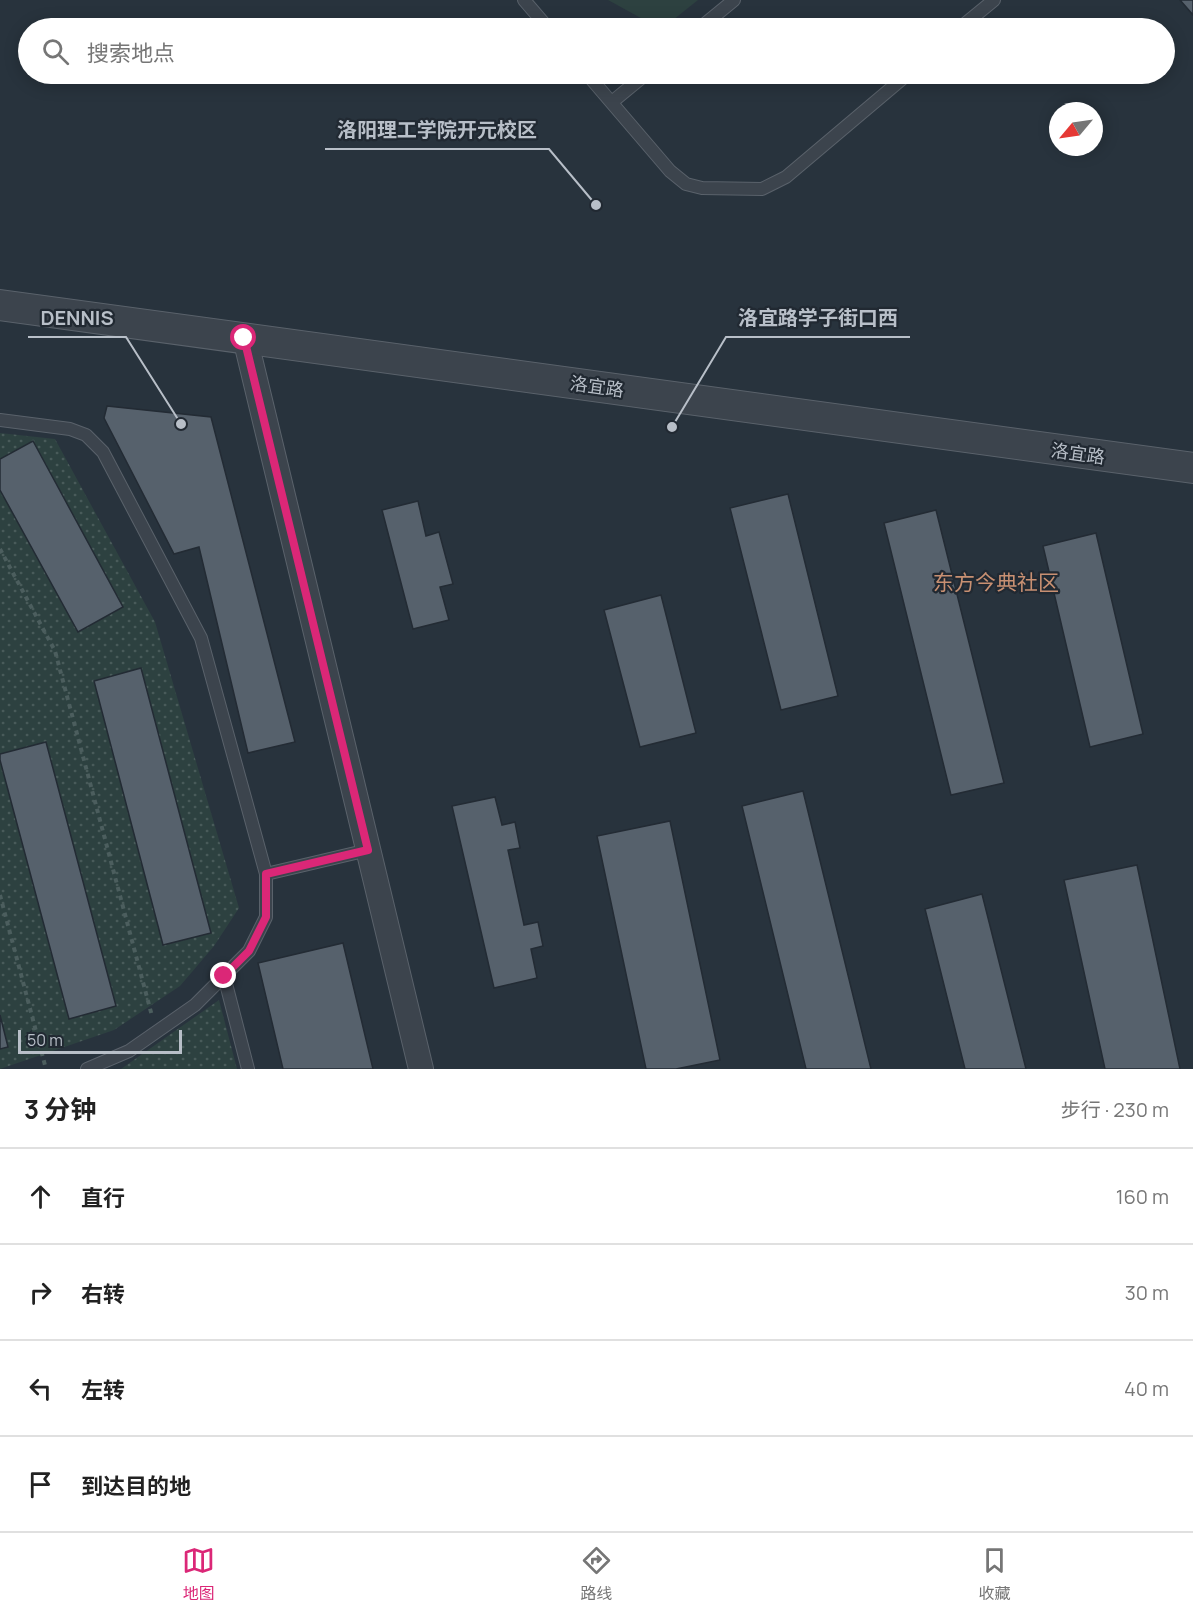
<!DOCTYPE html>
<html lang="zh">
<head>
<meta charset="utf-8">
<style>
  body { margin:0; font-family:Manrope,"Noto Sans SC",sans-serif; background:#f2f2f2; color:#222 }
  .compass { position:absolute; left:1049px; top:102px; width:54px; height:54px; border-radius:50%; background:#fff; box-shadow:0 3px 15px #0003; rotate:241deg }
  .scale { position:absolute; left:18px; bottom:15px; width:164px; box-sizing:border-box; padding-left:6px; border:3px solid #b8bfc8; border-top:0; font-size:16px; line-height:21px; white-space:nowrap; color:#b8bfc8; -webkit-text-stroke:4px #212932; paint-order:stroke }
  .stop { position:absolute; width:18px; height:18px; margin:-14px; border:4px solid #db2777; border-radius:50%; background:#fff }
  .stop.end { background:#db2777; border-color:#fff; box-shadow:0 2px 6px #0008 }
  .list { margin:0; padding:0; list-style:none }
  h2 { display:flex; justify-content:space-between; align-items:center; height:78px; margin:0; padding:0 24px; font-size:26px }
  h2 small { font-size:20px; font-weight:400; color:#767676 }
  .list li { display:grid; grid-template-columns:39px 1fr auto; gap:18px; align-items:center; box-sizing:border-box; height:96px; padding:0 24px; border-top:2px solid #e0e0e0 }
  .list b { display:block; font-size:22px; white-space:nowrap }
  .list em { font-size:20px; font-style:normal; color:#767676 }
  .icon { flex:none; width:33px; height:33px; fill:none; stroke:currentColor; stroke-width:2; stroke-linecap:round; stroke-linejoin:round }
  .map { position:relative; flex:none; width:1193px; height:1069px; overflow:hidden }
  .search { position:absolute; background:#fff; box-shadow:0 3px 15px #0003; left:18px; right:18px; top:18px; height:66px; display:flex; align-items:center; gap:15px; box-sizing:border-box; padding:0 21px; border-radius:33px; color:#767676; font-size:22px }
  .sheet { height:462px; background:#fff }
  nav { display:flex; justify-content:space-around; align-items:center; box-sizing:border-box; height:84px; border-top:2px solid #e0e0e0; background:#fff; font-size:16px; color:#767676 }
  nav a { display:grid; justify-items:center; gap:3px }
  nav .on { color:#db2777 }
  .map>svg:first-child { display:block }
  .grass { fill:url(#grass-dots) }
  .pitch { fill:#2d4140 }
  .building { fill:#56616c; stroke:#232b34; stroke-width:1.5 }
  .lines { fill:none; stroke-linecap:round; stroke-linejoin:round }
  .service-casing { stroke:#5a626b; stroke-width:14 }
  .minor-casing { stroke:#5a626b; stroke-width:26 }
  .tertiary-casing { stroke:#5a626b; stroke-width:32 }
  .path { stroke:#4c5e5e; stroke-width:4; stroke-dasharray:4.5 4.5; stroke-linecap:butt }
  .service { stroke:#3c444d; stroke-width:12 }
  .minor { stroke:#3c444d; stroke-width:24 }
  .tertiary { stroke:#3c444d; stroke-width:30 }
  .route { stroke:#db2777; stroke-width:8 }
  .labels { text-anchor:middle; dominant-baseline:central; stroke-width:4.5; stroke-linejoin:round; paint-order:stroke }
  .street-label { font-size:18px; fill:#b8bfc8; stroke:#212932 }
  .quarter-label { font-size:21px; fill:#c89072; stroke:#212932 }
  .leader { fill:none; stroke:#b8bfc8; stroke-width:2 }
  .callout-dot { fill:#b8bfc8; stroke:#212932; stroke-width:2 }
  .callout-label { font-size:20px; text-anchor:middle; font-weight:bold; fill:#b8bfc8; stroke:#212932; stroke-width:4.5; stroke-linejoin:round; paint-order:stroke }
</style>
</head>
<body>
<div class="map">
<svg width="1193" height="1069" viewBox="0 0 1193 1069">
  <defs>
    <pattern id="grass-dots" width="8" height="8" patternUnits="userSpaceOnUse" patternTransform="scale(1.5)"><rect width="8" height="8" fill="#2d4140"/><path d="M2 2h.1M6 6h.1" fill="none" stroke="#495b5a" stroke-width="1.8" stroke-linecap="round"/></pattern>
  </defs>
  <rect width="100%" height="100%" fill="#28333d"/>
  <path class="grass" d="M 0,433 L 55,439 L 155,622 L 239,908 L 214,946 L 180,986 L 114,1030 L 0,1069 Z
    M 219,1000 L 237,1069 L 121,1069 Z"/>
  <path class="pitch" d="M 608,0 L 698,0 L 663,28 L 659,28 Z"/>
  <path class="building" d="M 1180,0 L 1193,0 L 1193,15 Z
    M 107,406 L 211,417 L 295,742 L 248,753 L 199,547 L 174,554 L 104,418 Z
    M 33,441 L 123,607 L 78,632 L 0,490 L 0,459 Z
    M 788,494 L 838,696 L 781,710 L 730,508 Z
    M 418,501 L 426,536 L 439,532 L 453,584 L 440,587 L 449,620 L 413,629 L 382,510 Z
    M 936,510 L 1004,783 L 951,795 L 884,523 Z
    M 1096,533 L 1143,734 L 1090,747 L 1043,546 Z
    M 661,595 L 696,733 L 640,747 L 604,610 Z
    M 141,668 L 211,933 L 163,945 L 94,681 Z
    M 46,742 L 116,1006 L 69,1019 L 0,760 L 0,754 Z
    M 803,791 L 871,1069 L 806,1069 L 742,806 Z
    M 495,797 L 502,825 L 515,822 L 520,848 L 508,850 L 524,925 L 538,922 L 543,946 L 531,949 L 537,978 L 494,988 L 452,806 Z
    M 670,821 L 720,1060 L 676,1069 L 646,1069 L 597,836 Z
    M 1137,865 L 1180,1069 L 1105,1069 L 1064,880 Z
    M 982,894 L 1026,1069 L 965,1069 L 925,909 Z
    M 343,943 L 373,1069 L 283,1069 L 258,963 Z
    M 0,1015 L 8,1047 L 0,1049 Z"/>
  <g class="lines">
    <g class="service-casing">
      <path id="service" d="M 524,0 L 548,28
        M 700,28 L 734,0
        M 960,28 L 994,0
        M 587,74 L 670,171 L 686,184 L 702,188 L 762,189 L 786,177 L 908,74
        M 612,102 L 646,74
        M 0,420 L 70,429 L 86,435 L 103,452 L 201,638 L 266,874
        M 224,976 L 248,1069
        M 87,1069 L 129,1051 L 195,1005 L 249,951 L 266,917 L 266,874 L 368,850"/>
    </g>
    <g class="minor-casing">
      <path id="minor" d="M 245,338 L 421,1069"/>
    </g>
    <g class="tertiary-casing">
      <path id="tertiary" d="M 0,305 L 1193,468"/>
    </g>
    <path class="path" d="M 0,549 L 55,651 L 152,1016
      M 0,895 L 46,1069"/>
    <use href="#service" class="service"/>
    <use href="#minor" class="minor"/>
    <use href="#tertiary" class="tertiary"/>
  </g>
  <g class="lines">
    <path class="route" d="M 224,976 L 249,951 L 266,917 L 266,874 L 368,850 L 244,338"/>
  </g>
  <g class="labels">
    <g class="street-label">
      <text transform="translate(597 386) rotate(8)">洛宜路</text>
      <text transform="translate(1078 453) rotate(8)">洛宜路</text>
    </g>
    <g class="quarter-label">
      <text x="996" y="582">东方今典社区</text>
    </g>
  </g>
  <path class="leader" d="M596 205L549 149H325M181 424L126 337H28M672 427L726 337H910"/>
  <g class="callout-dot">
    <circle cx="596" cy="205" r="6"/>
    <circle cx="181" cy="424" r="6"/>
    <circle cx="672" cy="427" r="6"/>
  </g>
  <g class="callout-label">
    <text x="437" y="137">洛阳理工学院开元校区</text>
    <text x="77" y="325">DENNIS</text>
    <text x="818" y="325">洛宜路学子街口西</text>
  </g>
</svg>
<svg class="compass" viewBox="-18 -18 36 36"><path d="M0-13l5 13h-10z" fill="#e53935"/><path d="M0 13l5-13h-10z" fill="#767676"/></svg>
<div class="scale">50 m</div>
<div class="stop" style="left:244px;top:338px"></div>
<div class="stop end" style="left:224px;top:976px"></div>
<div class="search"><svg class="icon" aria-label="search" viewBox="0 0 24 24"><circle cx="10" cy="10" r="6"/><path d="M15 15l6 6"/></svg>搜索地点</div>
</div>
<section class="sheet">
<h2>3 分钟<small>步行 · 230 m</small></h2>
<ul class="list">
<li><svg class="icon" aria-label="ahead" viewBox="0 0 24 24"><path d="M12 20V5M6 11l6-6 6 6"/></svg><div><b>直行</b></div><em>160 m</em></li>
<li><svg class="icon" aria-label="right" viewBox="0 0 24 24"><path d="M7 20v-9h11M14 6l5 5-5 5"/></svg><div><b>右转</b></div><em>30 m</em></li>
<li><svg class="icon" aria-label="left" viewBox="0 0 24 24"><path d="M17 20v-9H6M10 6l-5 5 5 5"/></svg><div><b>左转</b></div><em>40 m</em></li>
<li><svg class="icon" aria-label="arrive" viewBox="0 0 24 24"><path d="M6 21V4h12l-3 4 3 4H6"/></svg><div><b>到达目的地</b></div></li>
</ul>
</section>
<nav>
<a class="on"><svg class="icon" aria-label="map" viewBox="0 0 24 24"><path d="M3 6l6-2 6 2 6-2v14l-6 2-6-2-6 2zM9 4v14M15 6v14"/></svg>地图</a>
<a><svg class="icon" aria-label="directions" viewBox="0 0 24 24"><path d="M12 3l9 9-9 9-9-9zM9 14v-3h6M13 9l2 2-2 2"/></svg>路线</a>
<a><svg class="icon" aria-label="saved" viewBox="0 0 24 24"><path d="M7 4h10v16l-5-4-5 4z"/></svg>收藏</a>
</nav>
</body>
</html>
